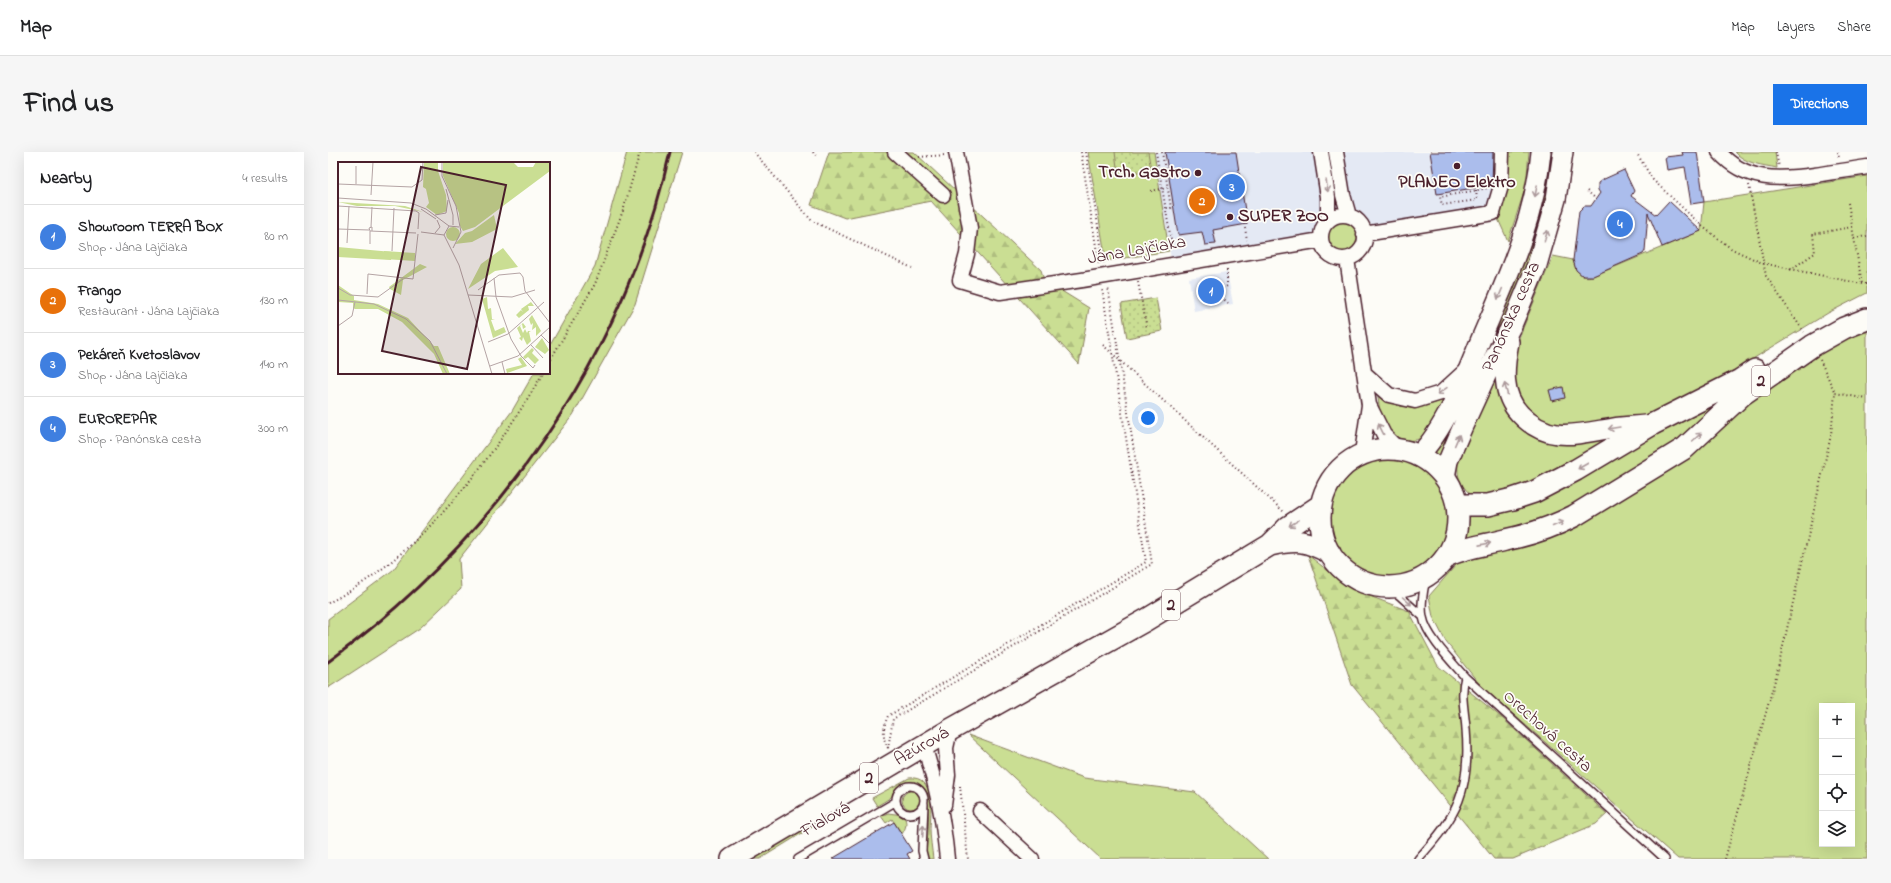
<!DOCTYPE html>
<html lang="en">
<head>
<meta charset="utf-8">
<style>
  body { margin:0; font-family:"Indie Flower",sans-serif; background:#f6f6f6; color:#202124 }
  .controls { position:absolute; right:12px; bottom:12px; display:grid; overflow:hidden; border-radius:0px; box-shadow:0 4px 16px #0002 }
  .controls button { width:36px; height:36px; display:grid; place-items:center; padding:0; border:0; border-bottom:1px solid #e0e0e0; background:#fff; color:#202124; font:20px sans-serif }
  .you { position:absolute; left:820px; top:266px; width:14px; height:14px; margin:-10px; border:3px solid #fff; border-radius:50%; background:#1a73e8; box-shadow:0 0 0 6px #1a73e833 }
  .badge { display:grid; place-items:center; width:26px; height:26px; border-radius:50%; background:#1a73e8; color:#fff; font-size:13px; font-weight:700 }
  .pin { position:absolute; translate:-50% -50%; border:2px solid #fff; box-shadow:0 1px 4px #0006 }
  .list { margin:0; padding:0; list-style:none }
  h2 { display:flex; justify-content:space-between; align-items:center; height:52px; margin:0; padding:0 16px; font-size:17px }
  h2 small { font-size:13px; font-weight:400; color:#757577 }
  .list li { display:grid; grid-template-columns:26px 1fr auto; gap:12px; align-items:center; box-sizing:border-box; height:64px; padding:0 16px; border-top:1px solid #e0e0e0 }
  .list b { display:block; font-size:15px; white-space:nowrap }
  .list p { margin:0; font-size:13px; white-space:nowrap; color:#757577 }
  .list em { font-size:13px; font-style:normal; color:#757577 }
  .icon { flex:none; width:22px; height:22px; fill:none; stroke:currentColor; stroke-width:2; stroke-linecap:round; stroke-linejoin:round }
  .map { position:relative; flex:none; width:1539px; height:707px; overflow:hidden; border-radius:0px }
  header { display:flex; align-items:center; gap:24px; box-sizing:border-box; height:56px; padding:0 20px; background:#fff; border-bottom:1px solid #e0e0e0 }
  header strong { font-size:19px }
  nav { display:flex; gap:22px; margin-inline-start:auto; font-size:14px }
  .intro { display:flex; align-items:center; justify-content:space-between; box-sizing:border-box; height:96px; padding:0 24px }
  h1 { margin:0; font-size:28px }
  .button { padding:10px 18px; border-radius:0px; background:#1a73e8; color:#fff; font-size:14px; font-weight:700 }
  main { display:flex; gap:24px; padding:0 24px }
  aside { flex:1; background:#fff; border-radius:0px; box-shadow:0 4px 16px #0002 }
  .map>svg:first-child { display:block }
  .built { fill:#e4e9f4 }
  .grass { fill:#cade93; stroke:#8a7e5f; fill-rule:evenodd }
  .forest { fill:url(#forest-firs); stroke:#8a7e5f }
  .park { fill:url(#park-dots); stroke:#8a7e5f }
  .building { fill:#abbdec; stroke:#4a1f2b }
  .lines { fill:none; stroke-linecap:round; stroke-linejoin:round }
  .service-casing { stroke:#4a1f2b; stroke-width:10 }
  .minor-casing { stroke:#4a1f2b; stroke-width:17 }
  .secondary-casing { stroke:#4a1f2b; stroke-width:22 }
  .primary-casing { stroke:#4a1f2b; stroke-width:24 }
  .path { stroke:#4a1f2b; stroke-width:2; stroke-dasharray:1 3; stroke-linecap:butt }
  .service { stroke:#fdfcf7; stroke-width:7 }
  .minor { stroke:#fdfcf7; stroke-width:14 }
  .secondary { stroke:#fdfcf7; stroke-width:19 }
  .primary { stroke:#fdfcf7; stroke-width:21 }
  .rail { stroke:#4a1f2b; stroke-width:3 }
  .oneway { stroke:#ac999b }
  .poi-dot { fill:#4a1f2b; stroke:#fdfcf7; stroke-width:1.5 }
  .labels { text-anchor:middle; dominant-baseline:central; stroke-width:3.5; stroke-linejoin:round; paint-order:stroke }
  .shield { fill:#fdfcf7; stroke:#806168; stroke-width:1 }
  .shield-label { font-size:17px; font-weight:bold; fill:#4a1f2b }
  .poi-label { font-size:18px; font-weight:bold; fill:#4a1f2b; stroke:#fdfcf7; text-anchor:end }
  .street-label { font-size:18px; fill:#4a1f2b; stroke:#fdfcf7 }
  .inset-road { fill:none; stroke:#b5a4a5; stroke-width:1 }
  .view { fill:#4a1f2b; fill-opacity:0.15; stroke:#4a1f2b; stroke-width:2 }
  .inset-edge { fill:none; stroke:#4a1f2b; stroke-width:2 }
</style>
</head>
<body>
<header>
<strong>Map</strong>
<nav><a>Map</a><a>Layers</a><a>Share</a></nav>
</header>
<div class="intro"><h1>Find us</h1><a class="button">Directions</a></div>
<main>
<aside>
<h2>Nearby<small>4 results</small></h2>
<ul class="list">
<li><span class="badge" style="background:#3f7fe0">1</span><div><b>Showroom TERRA BOX</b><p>Shop · Jána Lajčiaka</p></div><em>80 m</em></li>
<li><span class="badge" style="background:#e8710a">2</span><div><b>Frango</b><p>Restaurant · Jána Lajčiaka</p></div><em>130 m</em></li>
<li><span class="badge" style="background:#3f7fe0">3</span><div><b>Pekáreň Kvetoslavov</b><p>Shop · Jána Lajčiaka</p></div><em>140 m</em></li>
<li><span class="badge" style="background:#3f7fe0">4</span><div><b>EUROREPAR</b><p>Shop · Panónska cesta</p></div><em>300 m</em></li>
</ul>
</aside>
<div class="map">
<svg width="1539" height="707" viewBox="0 0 1539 707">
  <defs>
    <pattern id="forest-firs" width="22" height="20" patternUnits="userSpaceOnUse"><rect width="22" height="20" fill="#cade93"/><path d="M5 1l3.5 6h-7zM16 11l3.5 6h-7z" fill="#afbe7f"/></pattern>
    <pattern id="park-dots" width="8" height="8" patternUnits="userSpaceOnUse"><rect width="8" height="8" fill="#cade93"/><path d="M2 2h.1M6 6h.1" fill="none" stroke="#afbe7f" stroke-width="1.8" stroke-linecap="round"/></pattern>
  </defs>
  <rect width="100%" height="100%" fill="#fdfcf7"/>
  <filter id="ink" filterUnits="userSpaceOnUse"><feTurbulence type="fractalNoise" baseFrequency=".025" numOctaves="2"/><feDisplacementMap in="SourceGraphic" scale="8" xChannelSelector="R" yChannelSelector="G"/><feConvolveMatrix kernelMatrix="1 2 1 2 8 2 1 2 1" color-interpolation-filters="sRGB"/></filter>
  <g filter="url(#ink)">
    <path class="built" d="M 826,0 L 1171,0 L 1170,56 L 1050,74 L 1009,61 L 983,83 L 843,107 Z
      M 899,120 L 905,152 L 866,159 L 861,126 Z"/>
    <path class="grass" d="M 299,0 L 354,0 L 307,152 L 245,263 L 131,407 L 133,437 L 92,476 L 0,536 L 0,467 L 65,418 L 184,259 L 206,221 L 221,221 L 221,195 L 267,114 Z
      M 760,0 L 826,0 L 841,99 L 778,109 Z
      M 1179,0 L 1201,0 L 1198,34 L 1180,89 L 1170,67 L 1178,34 Z
      M 1222,0 L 1226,0 L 1223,33 L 1212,79 L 1185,151 L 1112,305 L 1106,301 L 1113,293 L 1148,223 L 1195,114 L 1209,76 L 1218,30 Z
      M 1407,0 L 1447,0 L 1449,16 C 1435,13 1417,12 1407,0 Z
      M 1539,24 L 1539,141 L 1500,161 L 1387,230 L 1330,260 L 1305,269 L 1232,278 L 1207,269 L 1183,232 L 1187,195 L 1225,104 L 1245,108 C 1248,119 1252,127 1265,124 L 1373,79 L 1376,50 Z
      M999 85a16 16 0 1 1 32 0a16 16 0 1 1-32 0Z
      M 1539,175 L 1539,707 L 1350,707 L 1153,534 L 1118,490 L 1105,465 L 1101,444 L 1134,406 L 1234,381 L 1505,192 ZM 1494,554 L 1524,554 L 1524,692 L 1494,692 Z
      M 1171,213 L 1191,270 L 1301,280 L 1182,342 L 1145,345 C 1131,331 1129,327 1130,307 Z
      M 1050,244 C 1080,260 1087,259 1118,247 C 1113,258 1108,274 1099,282 C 1086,294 1066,288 1057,274 C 1052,265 1051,254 1050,244 Z
      M 1396,247 L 1353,288 L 1311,317 L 1210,372 L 1138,388 L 1142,363 Z
      M1000 366a61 61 0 1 1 122 0a61 61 0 1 1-122 0Z
      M 640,583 L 756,626 L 867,640 L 940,707 L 773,707 Z
      M 581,626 C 607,623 603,659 602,676 C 602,686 604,697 605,707 L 601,707 L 598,703 C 599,684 611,615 573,632 C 567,635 567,642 562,646 C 558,649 553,651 549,654 L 544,646 Z
      M574 648a9 9 0 1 1 18 0a9 9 0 1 1-18 0Z
      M 560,661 L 575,663 C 580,670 578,676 574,682 L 564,667 L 558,671 L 553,664 Z
      M 502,664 L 432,707 L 417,707 L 452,687 Z"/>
    <path class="forest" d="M 501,0 L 586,0 L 713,118 L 716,128 L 761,156 L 751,212 L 603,49 L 517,66 L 483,53 Z
      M 980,403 L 1023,437 L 1081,459 L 1110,514 L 1173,565 L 1279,662 L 1268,672 L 1185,707 L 1166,707 L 1024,533 Z"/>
    <path class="park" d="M 787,0 L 820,0 L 823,18 L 790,23 Z
      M 828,146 L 834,179 L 799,186 L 793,152 Z"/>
    <path class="building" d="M 837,0 L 908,0 L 919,72 L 885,78 L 888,92 L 877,93 L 874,80 L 850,83 Z
      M 1102,0 L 1165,0 L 1164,33 L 1109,42 Z
      M 1354,0 L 1369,0 L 1376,50 L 1363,52 L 1357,15 L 1339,18 L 1337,5 L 1355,3 Z
      M 1296,18 L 1306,39 L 1303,44 L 1328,63 L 1341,49 L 1373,79 L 1334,95 L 1320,61 L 1317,99 L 1315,102 L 1265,124 L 1255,124 L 1248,118 L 1245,108 L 1251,59 L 1256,54 L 1263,54 L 1272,41 L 1270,38 L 1270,31 L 1274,28 Z
      M 1235,235 L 1237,246 L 1224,249 L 1221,238 Z
      M 566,670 L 584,699 L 579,702 L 582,707 L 504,707 Z"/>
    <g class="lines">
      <g class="service-casing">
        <path id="service" d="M 1098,425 C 1096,438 1092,452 1095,465 C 1098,484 1125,511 1137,525 L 1337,707
          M 1063,436 L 1094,464
          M568 648a14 14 0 1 1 28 0a14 14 0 1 1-28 0Z
          M 596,652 L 594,699 L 596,707
          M 470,707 L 567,650
          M 1090,707 C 1130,663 1143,638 1138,577 C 1137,560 1132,542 1137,525"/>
      </g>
      <g class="minor-casing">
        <path id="minor" d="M 567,0 L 615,43
          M 628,0 L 642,76 L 639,102 L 632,128 L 672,140 L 754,128 L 993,88
          M 993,0 L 1000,45 L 1000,69
          M 1008,0 L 1015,43 L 1021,64
          M 1391,0 C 1417,30 1451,28 1487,23 C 1505,20 1522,18 1539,15
          M993 85a22 22 0 1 1 44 0a22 22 0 1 1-44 0Z
          M 1036,82 L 1165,61 L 1173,34 L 1174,0
          M 1019,107 L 1041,253 L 1034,301
          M 1036,221 L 1061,243 L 1087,249 L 1113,241 L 1137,219
          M 1041,253 L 1056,283 L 1070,297
          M 596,594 C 609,634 615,666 619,707
          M 616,653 L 620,623 L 618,596 L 622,578
          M 652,659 L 704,707"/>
      </g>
      <g class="secondary-casing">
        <path id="secondary" d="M 1181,190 C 1176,216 1173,242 1192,262 C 1220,292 1249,282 1285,276 C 1298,274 1312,274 1325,272
          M 1090,304 C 1118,277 1138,223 1153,187 C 1179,126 1207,67 1213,0
          M 1117,325 L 1120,309 L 1135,274 L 1167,204 L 1184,173 L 1209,113 L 1228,47 L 1235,0"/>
      </g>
      <g class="primary-casing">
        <path id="primary" d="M992 366a69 69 0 1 1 138 0a69 69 0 1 1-138 0Z
          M 1129,353 L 1160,353 L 1185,347 L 1206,340 L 1248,318 L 1325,272 L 1412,228 L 1427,218
          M 942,393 C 969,387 978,388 1002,401
          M 1121,403 C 1139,395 1158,393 1177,388 C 1201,383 1225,375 1246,364 L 1357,296 L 1414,243 L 1484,194 L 1516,176 L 1539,167
          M 404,707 L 622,578 L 818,468 L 942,393 L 960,375 L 993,353"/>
      </g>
      <path class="path" d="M 426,0 L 484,69 L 584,116
        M 485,0 L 488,4
        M 753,0 L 771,113
        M 758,0 L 776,111
        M 828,0 L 843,88
        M 834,0 L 843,56 L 837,56
        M 1308,0 L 1325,28 L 1375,75 L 1404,97 L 1434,111 L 1534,132 L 1539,132
        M 1448,0 L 1451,15
        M 1510,0 L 1511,6
        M 591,5 L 617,3
        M 1421,33 L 1438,124 L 1476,180
        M 1148,38 L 1149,48 L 1114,53 L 1112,45 L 1160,36
        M 823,39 L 843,35
        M 1259,39 L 1268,47
        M 1520,51 L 1534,132
        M 917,76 L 919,88
        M 1526,86 L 1539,84
        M 1462,118 L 1487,101 L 1485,82 L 1524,75
        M 810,130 L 819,177
        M 882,134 L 900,151
        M 877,146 L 899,134 L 899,117
        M 775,193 L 956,360
        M 1492,208 L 1507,241
        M 221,210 L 267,132 L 296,56 L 312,0
        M 0,451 C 92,405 164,308 215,221
        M 560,596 L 565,567 L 824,412 L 780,135
        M 560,596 C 554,586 555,575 560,564 L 818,410 L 774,137
        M 632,634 L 640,707
        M 1397,707 L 1449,521 L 1503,283 L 1507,241 L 1539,247"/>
      <use href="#service" class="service"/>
      <use href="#minor" class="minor"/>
      <use href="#secondary" class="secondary"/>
      <use href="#primary" class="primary"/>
      <path class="rail" d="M 0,510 C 169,386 296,206 342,0"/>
    </g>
    <defs><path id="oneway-shaft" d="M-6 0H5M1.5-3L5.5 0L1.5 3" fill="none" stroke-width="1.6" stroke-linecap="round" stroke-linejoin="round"/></defs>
    <g class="oneway">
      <use href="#oneway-shaft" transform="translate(999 34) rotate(81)"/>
      <use href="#oneway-shaft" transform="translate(1208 39) rotate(101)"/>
      <use href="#oneway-shaft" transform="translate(1218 84) rotate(-73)"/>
      <use href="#oneway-shaft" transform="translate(1172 142) rotate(113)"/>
      <use href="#oneway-shaft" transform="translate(1178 237) rotate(-105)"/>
      <use href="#oneway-shaft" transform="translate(1114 239) rotate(146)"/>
      <use href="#oneway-shaft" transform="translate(1286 276) rotate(171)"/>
      <use href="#oneway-shaft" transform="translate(1053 277) rotate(-117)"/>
      <use href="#oneway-shaft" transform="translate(1369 285) rotate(-42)"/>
      <use href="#oneway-shaft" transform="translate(1129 288) rotate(-67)"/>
      <use href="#oneway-shaft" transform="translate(1255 314) rotate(150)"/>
      <use href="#oneway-shaft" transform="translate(966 371) rotate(148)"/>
      <use href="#oneway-shaft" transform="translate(1230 372) rotate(-24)"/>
      <use href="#oneway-shaft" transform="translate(1157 392) rotate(-11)"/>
      <use href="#oneway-shaft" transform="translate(1079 449) rotate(42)"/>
      <use href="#oneway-shaft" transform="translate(595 679) rotate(-86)"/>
    </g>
  </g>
  <g class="poi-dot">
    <circle cx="1129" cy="14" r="4"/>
    <circle cx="870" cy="21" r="4"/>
    <circle cx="902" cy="65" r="4"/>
  </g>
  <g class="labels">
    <g class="shield">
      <rect x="1424" y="214" width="18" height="30" rx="3"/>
      <rect x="834" y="438" width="18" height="30" rx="3"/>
      <rect x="532" y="611" width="18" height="30" rx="3"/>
    </g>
    <g class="shield-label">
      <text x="1433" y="229">2</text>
      <text x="843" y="453">2</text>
      <text x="541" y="626">2</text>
    </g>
    <g class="poi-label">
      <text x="862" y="21">Trch. Gastro</text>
      <text x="1129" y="31" text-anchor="middle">PLANEO Elektro</text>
      <text x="910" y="65" text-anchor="start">SUPER ZOO</text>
    </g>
    <g class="street-label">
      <text transform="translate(809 99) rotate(-10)">Jána Lajčiaka</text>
      <text transform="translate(1184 165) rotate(-66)">Panónska cesta</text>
      <text transform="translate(1219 580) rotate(42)">Orechová cesta</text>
      <text transform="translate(594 595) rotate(-30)">Azúrová</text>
      <text transform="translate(498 668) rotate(-30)">Fialová</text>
    </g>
  </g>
  <g transform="translate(10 10)">
    <rect width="212" height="212" fill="#fdfcf7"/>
    <path d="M 86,0 L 100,0 L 100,9 L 108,33 L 109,49 L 99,53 L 88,45 L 91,41 L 88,27 L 85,25 ZM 105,0 L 175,0 L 180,5 L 195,5 L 198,0 L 212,0 L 212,9 L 137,65 L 125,69 L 122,64 L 121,51 L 105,14 ZM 0,40 L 67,44 L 85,50 L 57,44 L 19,44 ZM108 72a7 7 0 1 1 14 0a7 7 0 1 1-14 0ZM 165,86 L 180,105 L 157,109 L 130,127 L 143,102 ZM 46,89 L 77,91 L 77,99 L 46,97 ZM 0,123 L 16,134 L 16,138 L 40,142 L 70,156 L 96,184 L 100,184 L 112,212 L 105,212 L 96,192 L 64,160 L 40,147 L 17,147 L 15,146 L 15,141 L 0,140 ZM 149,135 L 150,147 L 153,146 L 154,157 L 157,157 L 153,158 L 157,169 L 166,165 L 168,170 L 155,176 L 144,137 ZM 193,140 L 196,144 L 190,144 L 191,148 L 181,156 L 178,153 L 183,148 L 185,150 L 183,147 ZM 194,153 L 203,169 L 198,174 L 198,165 L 194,168 L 195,161 L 193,163 L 191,157 ZM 183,195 L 189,204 L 169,211 L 168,207 L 184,203 L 180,197 Z" fill="#cade93"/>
    <path d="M 156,53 L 159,67 L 134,80 L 117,82 L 127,71 L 134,69 ZM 82,102 L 89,105 L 65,118 L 63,133 L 52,127 L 51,125 Z" fill="#cade93"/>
    <path d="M 0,85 L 54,90 L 53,98 L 0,95 ZM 185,161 L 188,165 L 185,167 L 184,162 L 182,164 L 185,171 L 187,167 L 189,171 L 190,169 L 193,169 L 191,170 L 193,179 L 189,183 L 185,175 L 184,179 L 181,176 L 183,175 L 179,166 ZM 204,176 L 211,188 L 207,192 L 197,185 ZM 194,186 L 196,188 L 194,191 L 201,198 L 197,202 L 190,195 L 187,197 L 185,195 Z" fill="#cade93"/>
    <path class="inset-road" d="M 104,0 L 104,14 L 118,44 L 123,70 L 115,86M 0,22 L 74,25 L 84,18 L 85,0M 18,22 L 18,4M 108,27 L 115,53 L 115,63M 33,33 L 35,0M 0,36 L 73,41 L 88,47 L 111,64M 0,44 L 78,49 L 81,51 L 80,67M 83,47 L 98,57M 97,53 L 108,51 L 110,38M 33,65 L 34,45M 121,65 L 111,64 L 106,73 L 121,103 L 154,212M 0,67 L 31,68M 34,69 L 34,65 L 31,66 L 32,69 L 78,71M 83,70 L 106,73M 97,71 L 102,65 L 99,58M 9,81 L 11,44M 32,82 L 32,69M 54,89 L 56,46M 156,116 L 158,135 L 173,177 L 183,194 L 195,206 L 197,203M 0,126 L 12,133 L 40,135 L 65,117M 140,128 L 161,113 L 182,111 L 185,115 L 187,129 L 212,161M 29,132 L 30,112 L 75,117 L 80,72M 130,133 L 174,135 L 197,128M 0,138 L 36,142 L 68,157 L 92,179 L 109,212M 0,164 L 14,154 L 17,140M 203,173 L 212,182M 150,180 L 170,172 L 206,140M 193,183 L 205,196M 164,200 L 167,212M 152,204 L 180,194 L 212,165"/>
    <path class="view" d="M 83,5 L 168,23 L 129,207 L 44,189 Z"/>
    <rect width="212" height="212" class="inset-edge"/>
  </g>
</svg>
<div class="controls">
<button>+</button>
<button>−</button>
<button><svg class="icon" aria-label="locate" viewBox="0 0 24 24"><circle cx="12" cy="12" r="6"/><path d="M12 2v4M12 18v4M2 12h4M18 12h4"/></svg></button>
<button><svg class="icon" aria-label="layers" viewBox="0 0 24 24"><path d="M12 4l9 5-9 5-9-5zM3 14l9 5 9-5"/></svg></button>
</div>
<div class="you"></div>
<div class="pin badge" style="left:883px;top:139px;background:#3f7fe0">1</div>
<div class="pin badge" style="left:874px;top:49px;background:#e8710a">2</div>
<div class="pin badge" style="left:904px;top:35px;background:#3f7fe0">3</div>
<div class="pin badge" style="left:1292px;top:72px;background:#3f7fe0">4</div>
</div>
</main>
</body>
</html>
